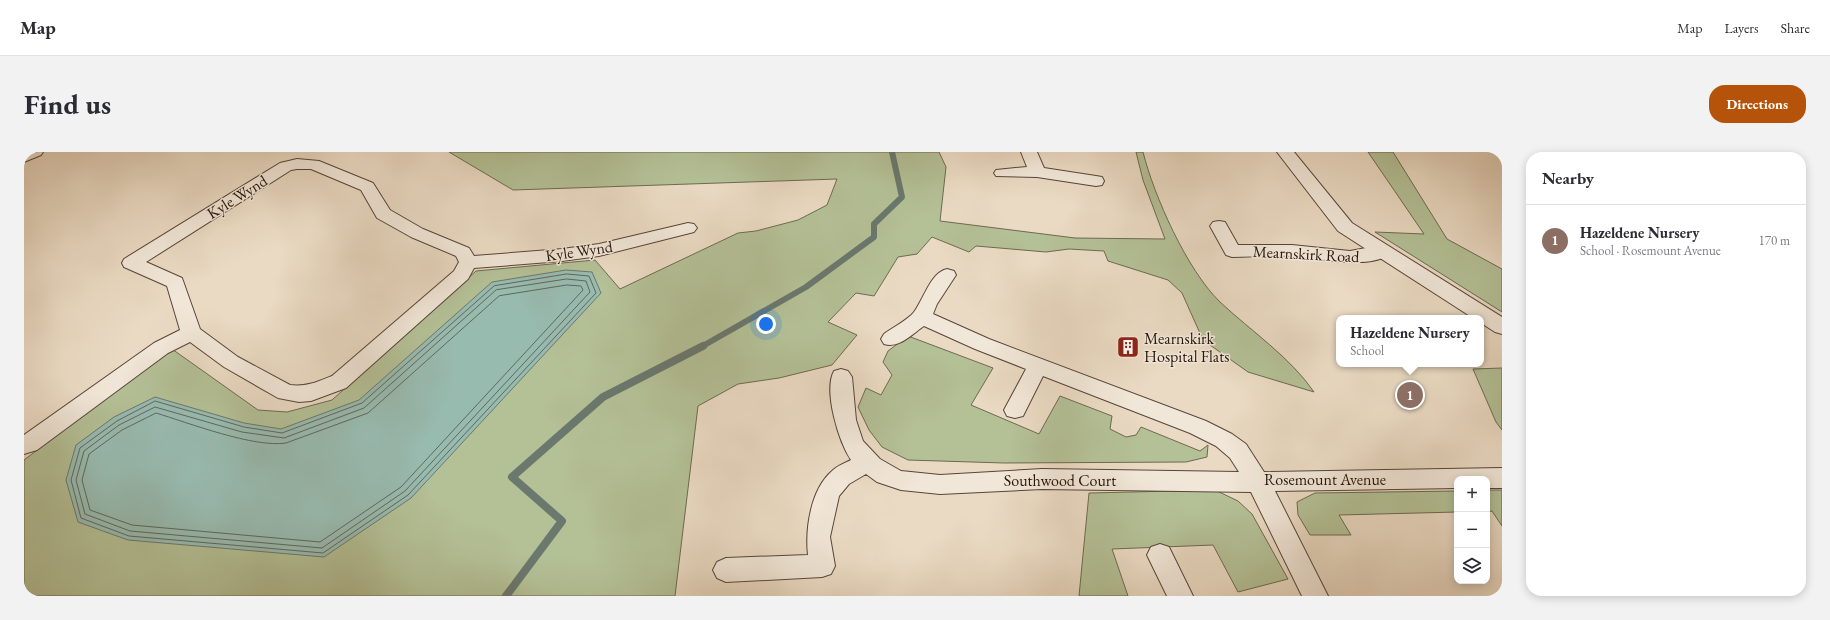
<!DOCTYPE html>
<html lang="en">
<head>
<meta charset="utf-8">
<style>
  body { margin:0; font-family:"EB Garamond",serif; background:#f2f2f3; color:#2b2b33 }
  .controls { position:absolute; right:12px; bottom:12px; display:grid; overflow:hidden; border-radius:8px; box-shadow:0 2px 10px #0003 }
  .controls button { width:36px; height:36px; display:grid; place-items:center; padding:0; border:0; border-bottom:1px solid #e1e1e2; background:#fff; color:#2b2b33; font:20px sans-serif }
  .you { position:absolute; left:742px; top:172px; width:14px; height:14px; margin:-10px; border:3px solid #fff; border-radius:50%; background:#1a73e8; box-shadow:0 0 0 6px #1a73e833 }
  .badge { display:grid; place-items:center; width:26px; height:26px; border-radius:50%; background:#b45309; color:#fff; font-size:13px; font-weight:700 }
  .pin { position:absolute; translate:-50% -50%; border:2px solid #fff; box-shadow:0 1px 4px #0006 }
  .popup { position:absolute; left:1312px; top:163px; width:148px; height:52px; box-sizing:border-box; display:grid; place-content:center; border-radius:8px; background:#fff; filter:drop-shadow(0 1px 3px #0005); font-size:13px; white-space:nowrap; color:#7c7c81 }
  .popup b { font-size:15px; color:#2b2b33 }
  .popup::after { content:''; position:absolute; left:50%; top:100%; margin-left:-8px; border:8px solid transparent; border-top-color:#fff }
  .list { margin:0; padding:0; list-style:none }
  h2 { display:flex; justify-content:space-between; align-items:center; height:52px; margin:0; padding:0 16px; font-size:17px }
  h2 small { font-size:13px; font-weight:400; color:#7c7c81 }
  .list li { display:grid; grid-template-columns:26px 1fr auto; gap:12px; align-items:center; box-sizing:border-box; height:72px; padding:0 16px; border-top:1px solid #e1e1e2 }
  .list b { display:block; font-size:15px; white-space:nowrap }
  .list p { margin:0; font-size:13px; white-space:nowrap; color:#7c7c81 }
  .list em { font-size:13px; font-style:normal; color:#7c7c81 }
  .icon { flex:none; width:22px; height:22px; fill:none; stroke:currentColor; stroke-width:2; stroke-linecap:round; stroke-linejoin:round }
  .map { position:relative; flex:none; width:1478px; height:444px; overflow:hidden; border-radius:16px }
  header { display:flex; align-items:center; gap:24px; box-sizing:border-box; height:56px; padding:0 20px; background:#fff; border-bottom:1px solid #e1e1e2 }
  header strong { font-size:19px }
  nav { display:flex; gap:22px; margin-inline-start:auto; font-size:14px }
  .intro { display:flex; align-items:center; justify-content:space-between; box-sizing:border-box; height:96px; padding:0 24px }
  h1 { margin:0; font-size:28px }
  .button { padding:10px 18px; border-radius:16px; background:#b45309; color:#fff; font-size:14px; font-weight:700 }
  main { display:flex; gap:24px; padding:0 24px }
  aside { flex:1; background:#fff; border-radius:16px; box-shadow:0 2px 10px #0003 }
  .map>svg:first-child { display:block }
  .green { fill:#b4c096; stroke:#6d6a51 }
  .water { fill:#98bbb0; stroke:#6a786e }
  .lines { fill:none; stroke-linecap:round; stroke-linejoin:round }
  .shore { stroke:#5f675e; stroke-width:1 }
  .stream-far1 { stroke:#6a786e; stroke-width:6 }
  .stream { stroke:#6a786e; stroke-width:8 }
  .minor-casing { stroke:#57453a; stroke-width:2 }
  .tertiary-casing { stroke:#57453a; stroke-width:2 }
  .minor { fill:#f1e7d8; fill-rule:evenodd }
  .tertiary { fill:#f1e7d8; fill-rule:evenodd }
  .labels { text-anchor:middle; dominant-baseline:central; stroke-width:3; stroke-linejoin:round; paint-order:stroke }
  .street-label { font-size:16px; fill:#26130c; stroke:#f1e7d8 }
  .poi-label { font-size:16px; fill:#26130c; stroke:#f1e7d8; text-anchor:start }
</style>
</head>
<body>
<header>
<strong>Map</strong>
<nav><a>Map</a><a>Layers</a><a>Share</a></nav>
</header>
<div class="intro"><h1>Find us</h1><a class="button">Directions</a></div>
<main>
<div class="map">
<svg width="1478" height="444" viewBox="0 0 1478 444">
  <rect width="100%" height="100%" fill="#eadac3"/>
  <filter id="stains"><feTurbulence type="fractalNoise" baseFrequency=".005" numOctaves="4"/><feColorMatrix values="0 0 0 0 .2 0 0 0 0 .09 0 0 0 0 .02 0 0 0 .5 -.17"/></filter>
  <radialGradient id="worn" r=".72"><stop offset=".6" stop-color="#630" stop-opacity="0"/><stop offset="1" stop-color="#630" stop-opacity=".3"/></radialGradient>
  <path class="green" d="M 425,0 L 915,0 L 922,15 L 916,69 L 1051,86 L 1141,87 L 1119,28 L 1112,0 L 1119,0 C 1130,44 1163,118 1196,150 C 1227,179 1266,205 1290,240 L 1224,220 L 1179,188 L 1158,141 L 1144,128 L 1084,109 L 1080,99 L 1045,97 L 1022,100 L 952,94 L 945,100 L 908,85 L 893,102 L 874,105 L 850,144 L 832,141 L 804,170 L 833,183 L 808,213 L 755,226 L 714,232 L 674,254 L 651,444 L 0,444 L 0,308 L 148,197 L 234,258 L 263,260 L 308,248 L 452,119 L 571,108 L 596,137 L 714,81 L 732,79 L 774,68 L 803,53 L 813,27 L 489,38 Z
    M 1344,0 L 1369,0 L 1423,87 L 1478,117 L 1478,160 L 1351,80 L 1400,82 Z
    M 884,184 L 969,216 L 947,253 L 1015,282 L 1036,244 L 1088,264 L 1086,277 L 1102,285 L 1112,283 L 1117,275 L 1176,299 L 1184,293 L 1183,305 L 1162,310 L 980,311 L 884,308 L 858,295 L 845,278 L 834,255 L 842,236 L 857,243 L 868,223 L 859,210 L 864,199 Z
    M 1478,216 L 1478,278 L 1472,270 L 1449,217 Z
    M 1191,338 L 1214,349 L 1228,362 L 1264,427 L 1214,440 L 1189,393 L 1088,397 L 1104,444 L 1055,444 L 1065,341 Z
    M 1463,338 L 1478,338 L 1478,374 L 1468,359 L 1463,360 Z
    M 1433,339 L 1433,360 L 1315,363 L 1327,383 L 1286,383 L 1274,363 L 1273,350 L 1291,341 Z"/>
  <path class="water" d="M 542,118 L 568,120 L 577,141 L 387,346 L 300,405 L 104,388 L 54,370 L 42,328 L 52,293 L 90,265 L 131,245 L 220,271 L 257,277 L 335,248 L 468,130 Z"/>
  <g class="lines">
    <path class="shore" d="M 543,122 L 565,124 L 572,141 L 384,343 L 299,401 L 105,384 L 57,366 L 47,328 L 56,296 L 93,269 L 131,249 L 220,275 L 258,281 L 338,251 L 470,134 Z
      M 543,127 L 562,129 L 566,140 L 381,339 L 298,396 L 106,379 L 61,362 L 52,328 L 60,299 L 95,273 L 131,255 L 218,280 L 260,286 L 340,256 L 472,138 Z
      M 543,133 L 557,134 L 559,138 L 377,335 L 296,390 L 108,373 L 66,358 L 58,328 L 65,302 L 98,278 L 132,261 C 165,271 230,296 262,291 L 344,261 L 475,144 Z"/>
    <path class="stream-far1" d="M 677,195 L 782,135 L 850,85 L 850,72 L 878,45 L 868,0"/>
    <path class="stream" d="M 482,444 L 538,369 L 488,325 L 579,245 L 679,194"/>
    <g class="minor-casing">
      <path id="minor" d="M 0,0 L 19,0 L 17,3 L 0,10 Z
        M 997,0 L 1013,0 L 1020,16 L 1072,24 L 1078,25 L 1080,29 L 1078,33 L 1072,34 L 1013,25 L 972,24 L 970,21 L 972,18 L 1003,15 Z
        M 273,7 L 295,9 L 349,31 L 366,58 L 399,77 L 445,96 L 450,104 L 538,97 L 575,92 L 664,71 L 670,72 L 673,76 L 670,80 L 575,104 L 538,109 L 450,116 L 444,127 L 322,236 L 287,249 L 275,250 L 254,246 L 200,215 L 166,190 L 144,201 L 13,298 L 0,302 L 0,283 L 130,191 L 156,178 L 143,134 L 100,115 L 98,111 L 100,107 L 256,11 ZM 273,17 L 287,17 L 337,38 L 353,66 L 387,85 L 432,104 L 435,110 L 430,119 L 308,224 C 293,230 282,235 266,233 L 214,205 L 176,177 L 158,126 L 122,110 L 267,18 Z
        M 1195,69 L 1201,70 L 1214,93 L 1268,93 L 1326,99 L 1358,93 L 1364,95 L 1367,99 C 1354,120 1288,105 1266,104 C 1247,103 1227,105 1208,105 L 1202,103 L 1186,74 L 1189,70 Z
        M 923,117 L 930,119 L 932,123 L 913,152 L 909,162 L 965,187 L 1182,269 L 1208,282 L 1222,292 L 1240,320 L 1478,316 L 1478,336 L 1463,336 L 1463,327 L 1433,327 L 1433,336 L 1251,339 L 1304,444 L 1278,444 L 1227,340 L 1018,337 L 916,342 L 877,338 L 853,330 L 842,322 L 825,332 L 815,344 L 806,385 L 811,414 L 807,422 L 798,425 L 702,430 L 693,426 L 689,418 L 693,410 L 702,406 L 784,403 C 781,376 787,337 808,319 C 813,314 821,311 827,308 C 815,290 799,239 810,219 L 817,217 L 824,219 L 828,225 L 832,268 L 839,289 L 856,307 L 877,319 L 916,323 L 1018,317 L 1215,320 L 1206,306 L 1192,294 L 1166,281 L 1019,224 L 999,264 L 991,266 L 983,264 L 980,258 L 1002,217 L 951,197 L 900,174 C 888,182 875,197 860,192 L 857,187 L 860,182 C 868,176 885,167 890,160 C 900,147 906,121 923,117 Z
        M 1136,392 L 1145,395 L 1169,444 L 1143,444 L 1123,403 L 1127,395 Z"/>
    </g>
    <g class="tertiary-casing">
      <path id="tertiary" d="M 1253,0 L 1270,0 L 1328,71 L 1478,165 L 1478,182 L 1471,180 L 1457,171 L 1457,166 L 1449,166 L 1314,79 Z"/>
    </g>
    <use href="#minor" class="minor"/>
    <use href="#tertiary" class="tertiary"/>
  </g>
  <defs>
    <g id="building-square" transform="scale(1.15)"><rect x="-9" y="-9" width="18" height="18" rx="4" fill="#8f2418" stroke="#f1e7d8"/><path d="M-4-6H4V6H1V3H-1V6H-4ZM-2.5-4.3h1.7v1.8h-1.7ZM.8-4.3h1.7v1.8H.8ZM-2.5-1h1.7V.8h-1.7ZM.8-1h1.7V.8H.8Z" fill="#fff"/></g>
  </defs>
  <g fill-rule="evenodd">
    <use href="#building-square" x="1104" y="195"/>
  </g>
  <g class="labels">
    <g class="street-label">
      <text transform="translate(213 45) rotate(-32)">Kyle Wynd</text>
      <text transform="translate(555 99) rotate(-8)">Kyle Wynd</text>
      <text transform="translate(1282 102) rotate(3)">Mearnskirk Road</text>
      <text x="1301" y="327">Rosemount Avenue</text>
      <text x="1036" y="328">Southwood Court</text>
    </g>
    <g class="poi-label">
      <text x="1120" y="186">Mearnskirk<tspan x="1120" dy="18">Hospital Flats</tspan></text>
    </g>
  </g>
  <rect width="100%" height="100%" filter="url(#stains)"/>
  <rect width="100%" height="100%" fill="url(#worn)"/>
</svg>
<div class="controls">
<button>+</button>
<button>−</button>
<button><svg class="icon" aria-label="layers" viewBox="0 0 24 24"><path d="M12 4l9 5-9 5-9-5zM3 14l9 5 9-5"/></svg></button>
</div>
<div class="you"></div>
<div class="pin badge" style="left:1386px;top:243px;background:#8d6e63">1</div>
<div class="popup"><b>Hazeldene Nursery</b>School</div>
</div>
<aside>
<h2>Nearby<small></small></h2>
<ul class="list">
<li><span class="badge" style="background:#8d6e63">1</span><div><b>Hazeldene Nursery</b><p>School · Rosemount Avenue</p></div><em>170 m</em></li>
</ul>
</aside>
</main>
</body>
</html>
